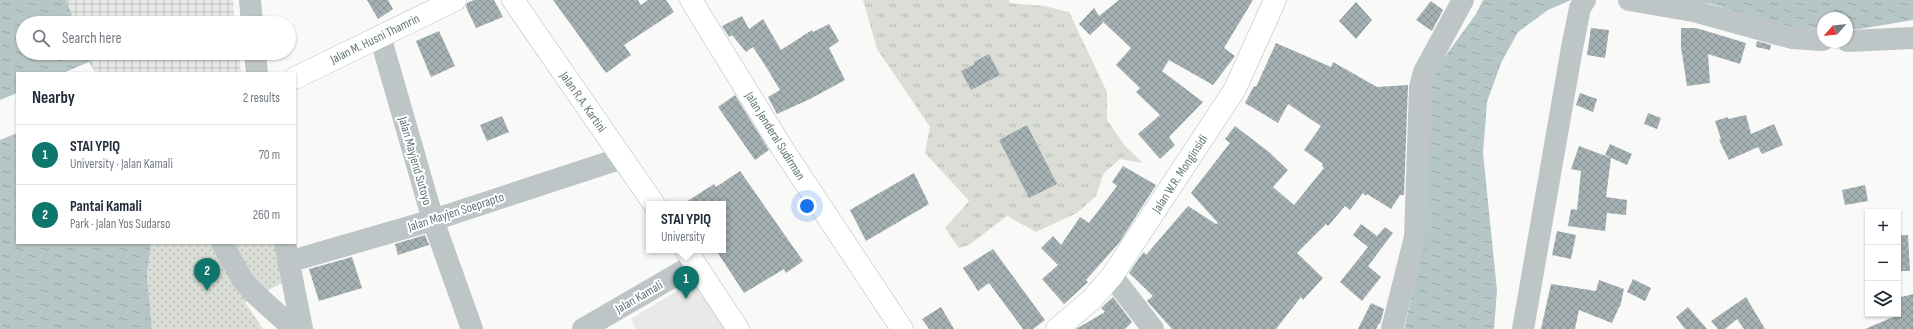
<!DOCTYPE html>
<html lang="en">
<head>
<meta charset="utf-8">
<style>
  body { margin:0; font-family:"Sofia Sans Condensed",sans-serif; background:#f2f2f3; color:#1f2937 }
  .controls { position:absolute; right:12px; bottom:12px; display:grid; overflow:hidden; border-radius:0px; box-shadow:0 1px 3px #0004 }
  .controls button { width:36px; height:36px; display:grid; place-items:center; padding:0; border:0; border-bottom:1px solid #e0e1e3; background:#fff; color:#1f2937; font:20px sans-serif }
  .compass { position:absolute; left:1817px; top:12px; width:36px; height:36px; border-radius:50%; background:#fff; box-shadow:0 1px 3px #0004; rotate:243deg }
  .you { position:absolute; left:807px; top:206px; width:14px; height:14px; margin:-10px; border:3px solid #fff; border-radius:50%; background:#1a73e8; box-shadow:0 0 0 6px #1a73e833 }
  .badge { display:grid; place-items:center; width:26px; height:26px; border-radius:50%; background:#0f766e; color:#fff; font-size:13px; font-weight:700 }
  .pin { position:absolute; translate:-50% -33px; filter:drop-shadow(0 1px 2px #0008) }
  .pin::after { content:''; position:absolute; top:21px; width:14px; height:12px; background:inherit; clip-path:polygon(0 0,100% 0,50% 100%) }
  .popup { position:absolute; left:646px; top:201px; width:80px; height:52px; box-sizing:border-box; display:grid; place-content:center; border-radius:0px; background:#fff; filter:drop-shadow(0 1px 3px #0005); font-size:13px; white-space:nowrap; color:#747a83 }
  .popup b { font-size:15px; color:#1f2937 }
  .popup::after { content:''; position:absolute; left:50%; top:100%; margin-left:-8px; border:8px solid transparent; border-top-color:#fff }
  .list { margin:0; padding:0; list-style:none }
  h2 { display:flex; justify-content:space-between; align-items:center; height:52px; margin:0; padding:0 16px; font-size:17px }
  h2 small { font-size:13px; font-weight:400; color:#747a83 }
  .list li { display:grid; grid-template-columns:26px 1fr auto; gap:12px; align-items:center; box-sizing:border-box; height:60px; padding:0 16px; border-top:1px solid #e0e1e3 }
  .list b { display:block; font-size:15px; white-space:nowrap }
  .list p { margin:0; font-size:13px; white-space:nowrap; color:#747a83 }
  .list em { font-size:13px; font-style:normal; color:#747a83 }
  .icon { flex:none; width:22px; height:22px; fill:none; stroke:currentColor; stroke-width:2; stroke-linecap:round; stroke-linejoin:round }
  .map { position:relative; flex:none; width:1913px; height:329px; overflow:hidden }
  .search { position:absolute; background:#fff; box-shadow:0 1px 3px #0004; left:16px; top:16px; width:280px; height:44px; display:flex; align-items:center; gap:10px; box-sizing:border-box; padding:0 14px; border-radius:22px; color:#747a83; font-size:15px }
  .panel { position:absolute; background:#fff; box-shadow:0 1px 3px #0004; left:16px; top:72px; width:280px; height:172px; border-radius:0px }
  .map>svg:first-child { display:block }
  .built { fill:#e7e9e7 }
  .industrial { fill:url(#industrial-grid) }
  .grass { fill:url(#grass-tufts) }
  .park { fill:url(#park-dots) }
  .water { fill:url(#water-ripples) }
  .pier { fill:#f9f9f7 }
  .building { fill:url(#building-cross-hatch) }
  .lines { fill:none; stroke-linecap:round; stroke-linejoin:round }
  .major-casing { stroke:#b2b9bb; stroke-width:23 }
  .highway-casing { stroke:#b2b8ba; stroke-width:23 }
  .minor { stroke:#bec5c6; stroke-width:22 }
  .major { stroke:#fff; stroke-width:22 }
  .highway { stroke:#fff; stroke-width:22 }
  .labels { text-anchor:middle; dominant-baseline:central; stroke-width:4; stroke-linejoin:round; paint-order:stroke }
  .street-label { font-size:13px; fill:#627679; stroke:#fff }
</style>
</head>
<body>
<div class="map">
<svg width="1913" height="329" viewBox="0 0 1913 329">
  <defs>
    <pattern id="industrial-grid" width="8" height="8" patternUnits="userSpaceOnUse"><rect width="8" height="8" fill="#e7e9e7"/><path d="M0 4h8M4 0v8" fill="none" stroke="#bfc1c0"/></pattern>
    <pattern id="grass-tufts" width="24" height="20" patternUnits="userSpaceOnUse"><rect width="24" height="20" fill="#dbded7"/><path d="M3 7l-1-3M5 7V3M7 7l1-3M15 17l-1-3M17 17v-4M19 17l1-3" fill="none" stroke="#b5b9b3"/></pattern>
    <pattern id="park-dots" width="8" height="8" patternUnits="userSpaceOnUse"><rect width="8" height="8" fill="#dbded7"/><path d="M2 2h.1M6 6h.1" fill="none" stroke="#b5b9b3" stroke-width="1.8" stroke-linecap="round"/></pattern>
    <pattern id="water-ripples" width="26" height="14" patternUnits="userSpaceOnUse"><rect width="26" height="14" fill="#b6c5c5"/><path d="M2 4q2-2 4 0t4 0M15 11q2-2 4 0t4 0" fill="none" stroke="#97a5a5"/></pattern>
    <pattern id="building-cross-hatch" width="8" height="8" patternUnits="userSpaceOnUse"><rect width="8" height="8" fill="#a4b0b2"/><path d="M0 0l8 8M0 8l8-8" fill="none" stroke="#899496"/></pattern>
  </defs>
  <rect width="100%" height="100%" fill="#f9f9f7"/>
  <path class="built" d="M 695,280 L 727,329 L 636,329 L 631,319 Z"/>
  <path class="industrial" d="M 66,0 L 233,0 L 235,23 L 75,23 Z
    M 86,53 L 239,53 L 241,73 L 95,73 Z"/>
  <path class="grass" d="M 863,0 L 1009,0 L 1010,3 L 1044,6 L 1069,12 L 1107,92 L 1107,120 L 1125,146 L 1143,163 L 1120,159 L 1104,173 L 1096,196 L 1077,213 L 1036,232 L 1007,216 L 969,245 L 959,248 L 945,228 L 969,201 L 925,153 L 930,127 L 877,49 Z"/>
  <path class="park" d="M 151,243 L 277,243 L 286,281 L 245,302 L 263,329 L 152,329 L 147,276 Z"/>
  <path class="water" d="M 0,0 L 66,0 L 75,23 L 23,23 L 23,53 L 86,53 L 96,73 L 17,73 L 17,243 L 151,243 L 147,276 L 152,329 L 0,329 Z
    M 1483,0 L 1571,0 L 1548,10 L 1518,32 L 1501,63 L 1487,102 L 1483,153 L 1497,290 L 1494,329 L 1404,329 L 1422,251 L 1430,90 L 1436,69 L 1476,14 Z
    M 1690,0 L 1913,0 L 1913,20 L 1860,29 L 1847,29 L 1847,18 L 1823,18 L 1823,29 L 1789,28 L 1711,4 Z"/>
  <path class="pier" d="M 89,62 L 96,73 L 63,73 Z
    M 17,93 L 17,133 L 0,140 L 0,100 Z"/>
  <path class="building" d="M 367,0 L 388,0 L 393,9 L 378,19 Z
    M 474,0 L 494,0 L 503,17 L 476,28 L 466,7 L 467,3 Z
    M 553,0 L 638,0 L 641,5 L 648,0 L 666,0 L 674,12 L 624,45 L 631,55 L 606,73 Z
    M 1119,0 L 1253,0 L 1224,48 L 1235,56 L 1213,85 L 1169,60 L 1162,71 L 1203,102 L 1169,137 L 1175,145 L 1160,159 L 1138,134 L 1160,115 L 1136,92 L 1140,88 L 1116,65 L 1131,48 L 1101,20 L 1103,23 L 1090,35 L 1079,24 L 1094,8 L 1099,16 Z
    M 1431,1 L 1443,10 L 1432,31 L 1416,20 Z
    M 1356,2 L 1372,20 L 1356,39 L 1339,21 Z
    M 742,16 L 749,29 L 763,19 L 781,50 L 812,30 L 813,32 L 829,24 L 839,41 L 829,48 L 845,80 L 810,99 L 777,114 L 768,97 L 780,90 L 768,70 L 753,47 L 746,52 L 732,35 L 729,37 L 722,26 Z
    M 1591,28 L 1609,30 L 1605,58 L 1587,55 Z
    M 1681,28 L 1696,28 L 1746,43 L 1740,64 L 1708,54 L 1710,83 L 1687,86 L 1681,47 Z
    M 439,31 L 455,66 L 431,77 L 416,41 Z
    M 1757,41 L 1771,45 L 1770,50 L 1756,47 Z
    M 1276,43 L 1331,67 L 1333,62 L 1377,87 L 1408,85 L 1404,195 L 1400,195 L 1391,209 L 1367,194 L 1366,196 L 1363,193 L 1350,210 L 1345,206 L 1328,226 L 1326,224 L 1297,253 L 1323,278 L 1303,300 L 1301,297 L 1276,329 L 1172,329 L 1147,301 L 1153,296 L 1129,273 L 1139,258 L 1144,252 L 1146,255 L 1188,206 L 1216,224 L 1218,223 L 1191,193 L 1230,143 L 1225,139 L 1235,126 L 1269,152 L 1288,170 L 1273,187 L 1294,205 L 1324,168 L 1322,166 L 1323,164 L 1304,150 L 1321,126 L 1288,104 L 1278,123 L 1245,103 L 1254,86 L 1256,87 Z
    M 989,54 L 1000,75 L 971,90 L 961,71 L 975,64 L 974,62 Z
    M 1580,93 L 1597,99 L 1593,112 L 1576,105 Z
    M 735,95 L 769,150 L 755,160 L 718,107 Z
    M 1648,113 L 1661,118 L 1657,129 L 1644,124 Z
    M 1746,115 L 1751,134 L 1774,124 L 1783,145 L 1762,154 L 1758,147 L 1729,160 L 1719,140 L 1721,139 L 1715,121 L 1728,117 L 1728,119 Z
    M 502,116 L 509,132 L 487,141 L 480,125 Z
    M 1027,125 L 1057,184 L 1029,198 L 999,140 Z
    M 1610,144 L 1632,154 L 1627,165 L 1605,155 Z
    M 1579,146 L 1611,158 L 1606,197 L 1627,200 L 1626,215 L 1607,213 L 1605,231 L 1568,226 L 1571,209 L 1577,210 L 1581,171 L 1571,169 Z
    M 1123,166 L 1156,185 L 1119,243 L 1086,280 L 1088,282 L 1064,304 L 1042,279 L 1058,265 L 1041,248 L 1053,236 L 1061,245 L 1080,217 L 1089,223 L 1117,186 L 1112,182 Z
    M 740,171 L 803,261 L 786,273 L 784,269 L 744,293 L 716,250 L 723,250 L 723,204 L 683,204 L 714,184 L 716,187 Z
    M 914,173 L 929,204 L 866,241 L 850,210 Z
    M 1865,185 L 1868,201 L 1845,205 L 1842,190 Z
    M 1361,224 L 1377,236 L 1385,227 L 1393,233 L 1368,266 L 1381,277 L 1362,301 L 1340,282 L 1368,247 L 1353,235 Z
    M 1557,231 L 1576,235 L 1571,259 L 1552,255 Z
    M 425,235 L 429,245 L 398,255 L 395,244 Z
    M 1898,235 L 1908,235 L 1910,271 L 1898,271 Z
    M 993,249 L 1045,320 L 1033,329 L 1023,329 L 989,283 L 978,291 L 963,268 Z
    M 352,257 L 362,288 L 319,301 L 309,269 Z
    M 1633,279 L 1651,288 L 1645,301 L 1627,292 Z
    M 1599,280 L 1624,289 L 1620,307 L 1619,307 L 1612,323 L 1579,310 L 1575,329 L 1541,329 L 1551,284 L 1596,291 Z
    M 1913,294 L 1913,329 L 1865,329 L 1898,315 L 1898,298 Z
    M 1113,297 L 1132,322 L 1125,329 L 1076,329 L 1105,312 L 1101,308 Z
    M 1746,297 L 1765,329 L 1744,329 L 1737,319 L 1725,329 L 1718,329 L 1711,321 Z
    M 1371,303 L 1384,309 L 1380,324 L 1379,323 L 1376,329 L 1358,329 Z
    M 941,307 L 954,329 L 929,329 L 922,319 Z
    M 1688,307 L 1707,329 L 1685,329 L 1676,317 Z"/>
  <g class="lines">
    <g class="major-casing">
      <path id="major" d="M 691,0 L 784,151 L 902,329
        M 295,78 L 455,0
        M 1057,329 L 1090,301 L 1112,276 L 1235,89 L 1275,0"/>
    </g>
    <g class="highway-casing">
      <path id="highway" d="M 513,0 L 654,204
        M 686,250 L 738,329"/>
    </g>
    <path class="minor" d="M 250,0 L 252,23
      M 1629,0 L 1693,11 L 1792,38 L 1823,40
      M 380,36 L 433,220 L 472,329
      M 1847,41 L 1913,38
      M 255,53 L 257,73
      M 222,243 L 242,279 L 252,291 L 294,329
      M 285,243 L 302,329
      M 288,262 L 433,220 L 622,158
      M 1112,276 L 1153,329
      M 583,329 L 695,264
      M 1392,329 L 1415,237 L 1420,87 L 1424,72 L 1463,0
      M 1523,329 L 1572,48 L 1580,8 L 1585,0"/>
    <use href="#major" class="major"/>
    <use href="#highway" class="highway"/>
  </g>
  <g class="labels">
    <g class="street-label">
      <text transform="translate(375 39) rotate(-26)">Jalan M. Husni Thamrin</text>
      <text transform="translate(583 102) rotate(55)">Jalan R.A. Kartini</text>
      <text transform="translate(775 136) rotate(58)">Jalan Jenderal Sudirman</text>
      <text transform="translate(415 161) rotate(74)">Jalan Mayjend Sutoyo</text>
      <text transform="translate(1180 174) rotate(-57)">Jalan W.R. Monginsidi</text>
      <text transform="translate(456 212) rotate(-18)">Jalan Mayjen Soeprapto</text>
      <text transform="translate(639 297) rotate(-30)">Jalan Kamali</text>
    </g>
  </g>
</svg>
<div class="controls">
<button>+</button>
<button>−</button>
<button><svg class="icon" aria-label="layers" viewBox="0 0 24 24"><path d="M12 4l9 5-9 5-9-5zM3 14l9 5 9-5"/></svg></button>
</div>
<svg class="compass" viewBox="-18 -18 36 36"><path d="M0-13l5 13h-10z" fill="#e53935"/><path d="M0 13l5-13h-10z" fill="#747a83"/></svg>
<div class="you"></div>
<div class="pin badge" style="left:686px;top:299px">1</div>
<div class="popup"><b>STAI YPIQ</b>University</div>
<div class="pin badge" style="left:207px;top:291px">2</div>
<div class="search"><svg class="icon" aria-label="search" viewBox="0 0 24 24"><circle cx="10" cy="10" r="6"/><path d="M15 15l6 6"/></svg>Search here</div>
<section class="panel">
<h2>Nearby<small>2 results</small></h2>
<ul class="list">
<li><span class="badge">1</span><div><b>STAI YPIQ</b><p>University · Jalan Kamali</p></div><em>70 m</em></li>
<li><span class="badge">2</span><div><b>Pantai Kamali</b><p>Park · Jalan Yos Sudarso</p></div><em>260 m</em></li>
</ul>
</section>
</div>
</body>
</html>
